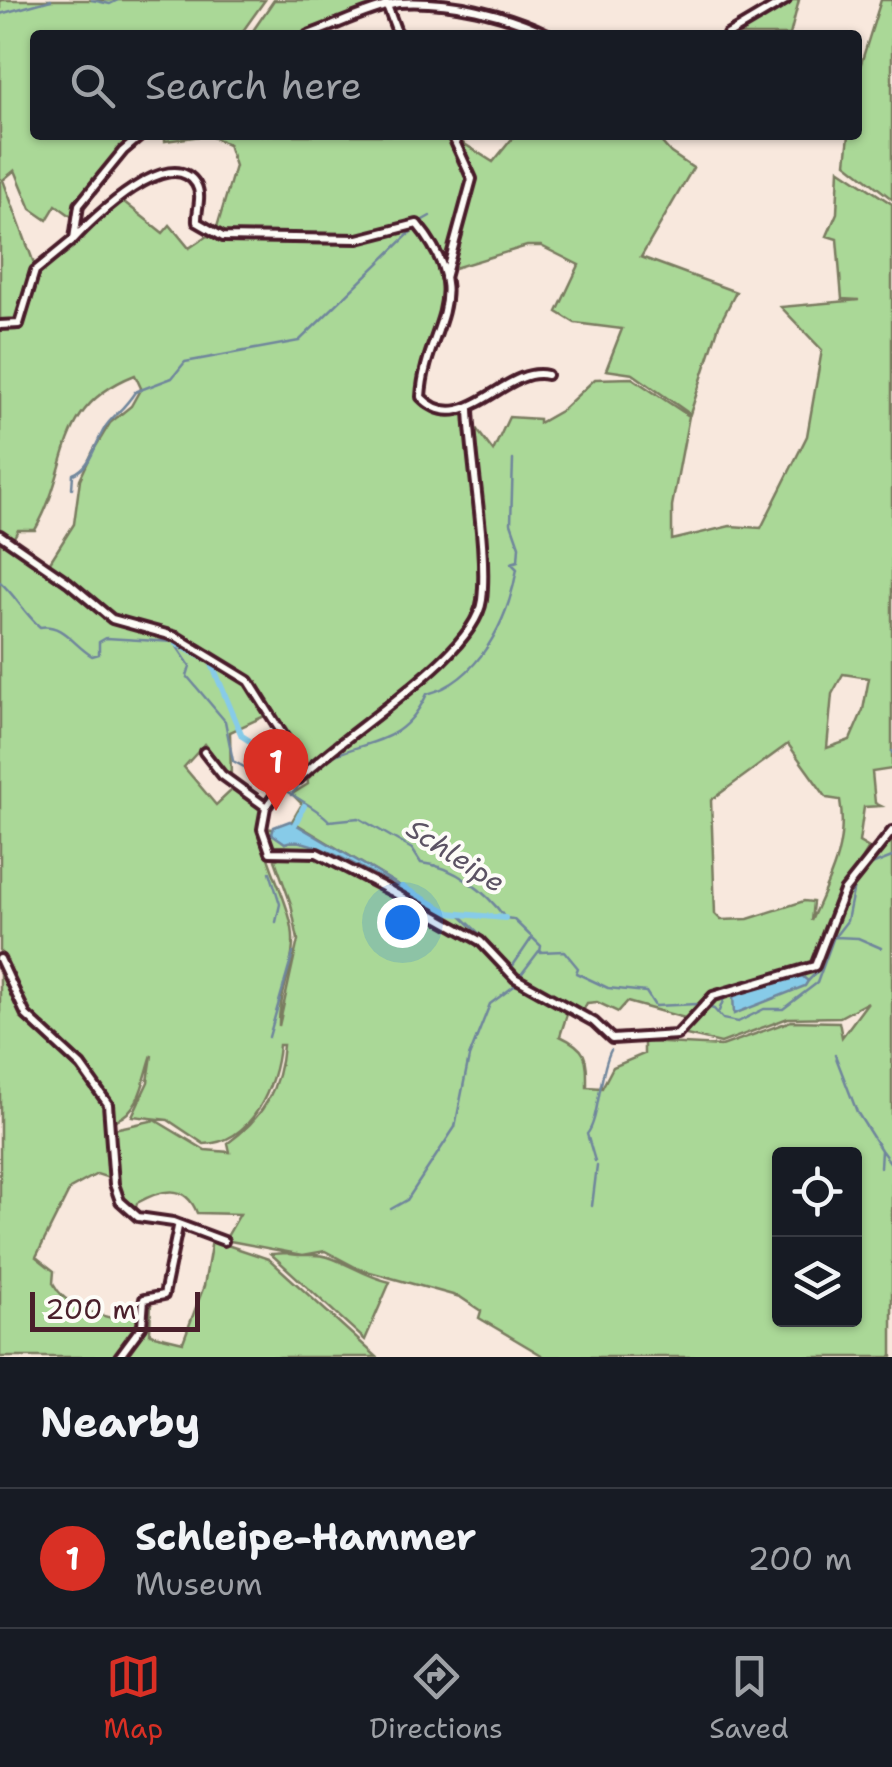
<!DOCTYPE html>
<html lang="en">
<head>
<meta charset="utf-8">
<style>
  body { margin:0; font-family:"Shantell Sans",sans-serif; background:#242831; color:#f1f3f6 }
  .controls { position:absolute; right:30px; bottom:30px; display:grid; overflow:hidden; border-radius:10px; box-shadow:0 2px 8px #0004 }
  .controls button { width:90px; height:90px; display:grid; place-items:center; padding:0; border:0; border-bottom:2px solid #363941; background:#171b24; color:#f1f3f6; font:50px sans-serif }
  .scale { position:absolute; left:30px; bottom:25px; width:170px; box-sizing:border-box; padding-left:10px; border:5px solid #4a1f2b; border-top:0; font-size:28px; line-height:35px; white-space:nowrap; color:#4a1f2b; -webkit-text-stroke:8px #fdfcf7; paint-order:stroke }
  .you { position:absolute; left:402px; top:922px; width:35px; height:35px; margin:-25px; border:8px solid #fff; border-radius:50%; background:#1a73e8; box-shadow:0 0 0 15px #1a73e833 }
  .badge { display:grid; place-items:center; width:65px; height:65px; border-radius:50%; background:#d93025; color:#fff; font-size:32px; font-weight:700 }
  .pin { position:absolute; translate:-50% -82px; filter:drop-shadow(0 2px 5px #0008) }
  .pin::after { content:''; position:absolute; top:52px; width:35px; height:30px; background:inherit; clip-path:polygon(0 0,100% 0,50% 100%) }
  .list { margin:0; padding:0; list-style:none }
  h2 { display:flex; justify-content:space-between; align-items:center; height:130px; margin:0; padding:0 40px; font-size:42px }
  h2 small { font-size:32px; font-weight:400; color:#9ea1a6 }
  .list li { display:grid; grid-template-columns:65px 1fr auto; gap:30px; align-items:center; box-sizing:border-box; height:140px; padding:0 40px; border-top:2px solid #363941 }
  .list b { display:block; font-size:38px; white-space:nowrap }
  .list p { margin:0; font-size:32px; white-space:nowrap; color:#9ea1a6 }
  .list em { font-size:32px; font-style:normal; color:#9ea1a6 }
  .icon { flex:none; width:55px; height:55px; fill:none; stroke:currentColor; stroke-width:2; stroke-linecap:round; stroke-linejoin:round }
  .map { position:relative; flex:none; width:892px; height:1357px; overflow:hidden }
  .search { position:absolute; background:#171b24; box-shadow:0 2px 8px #0004; left:30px; right:30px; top:30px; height:110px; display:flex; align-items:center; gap:25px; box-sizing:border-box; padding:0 35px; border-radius:10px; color:#9ea1a6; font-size:38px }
  .sheet { height:270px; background:#171b24 }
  nav { display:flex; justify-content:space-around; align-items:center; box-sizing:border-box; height:140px; border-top:2px solid #363941; background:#171b24; font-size:28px; color:#9ea1a6 }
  nav a { display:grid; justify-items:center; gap:5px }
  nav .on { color:#d93025 }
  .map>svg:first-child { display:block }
  .green { fill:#aad897; stroke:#7a7c61; stroke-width:2.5; fill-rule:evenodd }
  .water { fill:#87cbe8; stroke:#6f869c; stroke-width:2.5 }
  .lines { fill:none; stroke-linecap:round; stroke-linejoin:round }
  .stream { stroke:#6f869c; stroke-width:2.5 }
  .canal { stroke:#87cbe8; stroke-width:6 }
  .minor-casing { stroke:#4a1f2b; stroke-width:14 }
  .minor { stroke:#fdfcf7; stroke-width:6 }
  .labels { text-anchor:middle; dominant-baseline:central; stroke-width:8; stroke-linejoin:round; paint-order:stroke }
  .water-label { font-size:28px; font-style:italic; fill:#5c5364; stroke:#fdfcf7 }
</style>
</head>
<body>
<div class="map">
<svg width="892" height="1357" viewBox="0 0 892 1357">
  <rect width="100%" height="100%" fill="#f8e8dd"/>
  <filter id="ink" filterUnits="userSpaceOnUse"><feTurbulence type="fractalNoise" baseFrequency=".01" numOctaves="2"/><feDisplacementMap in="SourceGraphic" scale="20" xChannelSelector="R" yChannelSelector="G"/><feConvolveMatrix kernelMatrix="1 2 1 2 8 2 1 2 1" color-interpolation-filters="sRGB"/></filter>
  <g filter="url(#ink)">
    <path class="green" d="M 0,0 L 265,0 L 240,35 L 35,35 L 35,135 L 137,135 C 113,152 80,190 74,218 L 56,205 L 47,220 L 31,209 L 15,170 L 3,180 L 35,266 L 18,322 L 0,323 Z
      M 274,0 L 382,0 L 384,4 L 300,35 L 250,35 Z
      M 790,0 L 799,0 L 790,35 L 735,35 Z
      M 881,0 L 892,0 L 892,199 L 846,163 L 849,135 L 857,135 L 859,70 Z
      M 165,135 L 451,135 L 470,182 L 446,268 L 440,248 L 424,226 L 414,221 L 357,237 L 215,234 L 235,166 L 228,144 L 208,135 L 165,141 Z
      M 515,135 L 655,135 L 671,153 L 693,168 L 641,257 L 736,292 L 719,325 L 690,414 L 633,374 L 606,370 L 622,329 L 575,323 L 557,312 L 579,265 L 541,246 L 527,246 L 451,269 L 457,232 L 475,181 L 458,140 L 493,162 Z
      M 839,169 L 892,204 L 892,769 L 872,772 L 875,803 L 881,806 L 864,807 L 859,842 L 869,848 L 843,891 L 814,965 L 720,991 L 692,1020 L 627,1002 L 618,1012 L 597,1002 L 587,1003 L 582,1013 L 515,977 L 480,939 L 317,852 L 276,848 L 266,841 L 264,828 L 272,829 L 285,843 C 316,832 365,878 398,885 L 292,821 L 302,804 L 292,794 L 308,784 L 307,773 L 341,740 L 303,771 L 292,773 L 289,738 L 259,690 L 238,669 L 167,631 L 118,619 L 48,565 L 74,524 L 80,479 L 93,451 L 110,423 L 131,406 L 141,388 L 135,375 C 52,408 73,465 35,530 L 18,530 L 13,539 L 0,532 L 0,330 L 16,330 L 23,325 L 38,270 L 77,241 L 119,198 L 163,233 L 170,225 L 189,248 L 207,236 L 229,241 L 363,241 L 419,229 L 436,256 L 446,304 L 418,397 L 422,404 L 466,416 L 482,584 L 481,604 L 467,639 L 483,605 L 472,423 L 493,451 L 509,417 L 539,419 L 539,423 L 562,410 L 595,379 L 632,378 L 689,416 L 672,506 L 672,540 L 730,526 L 761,528 L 807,436 L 822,350 L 781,307 L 859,300 L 842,299 L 837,239 L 827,236 L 837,213 ZM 843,674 L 869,678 L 863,710 L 850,740 L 827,748 L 832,694 ZM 788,744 L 827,798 L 840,800 C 848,847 829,880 811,921 L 813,902 L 804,901 L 748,919 L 721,920 L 715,914 L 711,800 Z
      M 0,535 L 111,622 L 184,641 L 248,683 L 269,714 L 230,732 L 231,779 L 205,744 L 184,767 L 216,805 L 234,788 L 263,809 C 255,851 285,887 292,928 C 298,960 278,993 279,1026 L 298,940 L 291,904 L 275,860 L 290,852 L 316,854 L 479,943 L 514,980 L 568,1011 L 560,1036 C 588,1049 587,1058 587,1087 L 602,1088 L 613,1067 L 644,1054 L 644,1042 L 722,1046 L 791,1021 L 839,1022 L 842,1037 L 868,1002 L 840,1017 L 788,1018 L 721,1043 L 682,1034 L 714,998 L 792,978 L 820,963 L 845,892 L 892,833 L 892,1357 L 545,1357 L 479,1318 L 481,1311 L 460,1297 L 359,1269 L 325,1251 L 303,1255 L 225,1240 L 240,1214 L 197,1213 C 185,1182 160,1190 137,1203 L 135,1211 C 110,1193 114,1156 114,1129 L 155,1120 L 205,1150 L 230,1152 L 228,1143 C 263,1118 280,1088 283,1045 L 279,1045 C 276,1085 252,1143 204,1144 L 168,1120 L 132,1116 L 148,1082 L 152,1055 C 144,1077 141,1111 116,1120 L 94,1077 L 27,1012 L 0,952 ZM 780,1154 L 854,1154 L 854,1320 L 780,1320 Z
      M 0,965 L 27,1020 L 99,1092 L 107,1108 L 112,1179 L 97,1174 L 70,1189 L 36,1257 L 54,1271 L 53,1283 C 66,1307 89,1312 115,1319 L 140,1299 L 140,1327 L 115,1357 L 0,1357 Z
      M 212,1240 L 269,1259 L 377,1357 L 122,1357 L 140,1333 L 145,1301 L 151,1299 L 150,1334 L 183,1342 L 204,1286 Z
      M 287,1253 C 301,1258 315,1252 328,1257 C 350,1264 366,1277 390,1282 L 365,1340 L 271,1254 Z"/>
    <path class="water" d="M 290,821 L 402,887 C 372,878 310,833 285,843 L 272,834 L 274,827 Z
      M 802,976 L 808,981 L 805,986 L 734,1014 L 733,995 Z"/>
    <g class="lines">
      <path class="stream" d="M 92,0 L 110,4 L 118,0
        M 0,14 L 51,0
        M 421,221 L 430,216
        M 72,488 L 73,474 C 94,466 95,438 109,422 C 120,410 126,406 135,392 L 172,378 L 185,362 L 299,341 L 415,228
        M 0,582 C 16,596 23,612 40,627 C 63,623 74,646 92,656 L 99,654 L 99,642 L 106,638 L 174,642 L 190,666 L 187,676 L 225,721 L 233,761 C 250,770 322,810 329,821 L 359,818 L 412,849 L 421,863 C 454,866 487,892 505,918 L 513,919 L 541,946 L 540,952 L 564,951 L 578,968 L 576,973 L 608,988 L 646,992 L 655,1006 L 697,1004 L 714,1009 L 723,1019 L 738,1022 L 764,1009 L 783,1009 L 817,983 L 833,939 L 847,921 L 854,886 L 869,866 L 892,857
        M 892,751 L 892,753
        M 324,760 C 369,738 402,747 427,694 C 478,681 508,621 517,569 L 511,563 L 518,561 L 519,546 L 511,523 L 513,460
        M 291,795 L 308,775
        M 270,872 L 280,904 L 276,922
        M 460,915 L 496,950
        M 835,937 L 858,938 L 881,948
        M 512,967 L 531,939
        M 520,976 L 539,951
        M 808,981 L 819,970
        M 719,1011 L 724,998 L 732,996
        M 269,1037 L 293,953
        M 835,1055 L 857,1112 L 881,1150 L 880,1167
        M 881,1150 L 892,1165
        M 595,1161 L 587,1134 C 599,1121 599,1072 611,1050
        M 592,1206 L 597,1166
        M 391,1209 L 407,1200 L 455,1127 L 469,1057 L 490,1004 L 517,984"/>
      <path class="canal" d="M 177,644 L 211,662 L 242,736 L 270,754
        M 302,810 L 304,806
        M 295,824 L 300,814
        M 402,887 L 449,913 L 505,918"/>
      <g class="minor-casing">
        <path id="minor" d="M 385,0 L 398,35
          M 308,35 C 337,25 368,9 398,3 C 450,0 504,13 550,35
          M 727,35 L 786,0
          M 74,239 C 93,218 171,143 196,184 C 203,196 196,210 197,222 L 223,237 L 358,239 L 417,224 C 479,299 425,326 421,397 C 463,441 505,365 547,375
          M 445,278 L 472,179 L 452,135
          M 0,325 L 19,324 L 35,271 L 74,239 L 79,205 L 123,151 L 142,135
          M 0,535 L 68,582 L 112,619 L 177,637 L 249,681 L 288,743 L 288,777 L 266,807 L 262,829 L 270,852 L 317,853 L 391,891 L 480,941 L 515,978 L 594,1022 L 612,1039 L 677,1035 L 713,996 L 815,966 L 844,891 L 892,831
          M 204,752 L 222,775 L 266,807
          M 288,777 L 299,779 C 342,734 475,656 482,600 C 488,548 471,466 469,409
          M 0,959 L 26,1015 L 81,1066 L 108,1104 L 114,1184 L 120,1201 L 138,1217 L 173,1222 L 224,1241
          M 119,1357 L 142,1326 L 144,1299 L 164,1295 L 178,1227"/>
      </g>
      <use href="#minor" class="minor"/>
    </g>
  </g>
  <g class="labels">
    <g class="water-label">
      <text transform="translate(456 855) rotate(33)">Schleipe</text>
    </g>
  </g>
</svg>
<div class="controls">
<button><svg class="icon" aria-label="locate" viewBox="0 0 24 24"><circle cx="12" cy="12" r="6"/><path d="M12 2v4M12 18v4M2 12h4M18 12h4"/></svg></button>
<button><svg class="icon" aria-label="layers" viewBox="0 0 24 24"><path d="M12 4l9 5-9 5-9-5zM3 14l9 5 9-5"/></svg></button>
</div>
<div class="scale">200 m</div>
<div class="you"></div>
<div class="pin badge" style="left:276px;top:811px">1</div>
<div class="search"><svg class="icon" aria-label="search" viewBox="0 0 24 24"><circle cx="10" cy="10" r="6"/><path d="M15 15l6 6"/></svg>Search here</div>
</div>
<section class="sheet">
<h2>Nearby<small></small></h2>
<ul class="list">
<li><span class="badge">1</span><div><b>Schleipe-Hammer</b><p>Museum</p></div><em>200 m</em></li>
</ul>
</section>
<nav>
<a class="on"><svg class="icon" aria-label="map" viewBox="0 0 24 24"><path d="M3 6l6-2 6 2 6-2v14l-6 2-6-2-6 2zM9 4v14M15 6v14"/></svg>Map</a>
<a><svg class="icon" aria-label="directions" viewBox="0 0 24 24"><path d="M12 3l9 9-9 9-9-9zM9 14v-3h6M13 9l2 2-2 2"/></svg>Directions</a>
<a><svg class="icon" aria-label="saved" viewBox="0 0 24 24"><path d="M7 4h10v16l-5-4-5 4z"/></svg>Saved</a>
</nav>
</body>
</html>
